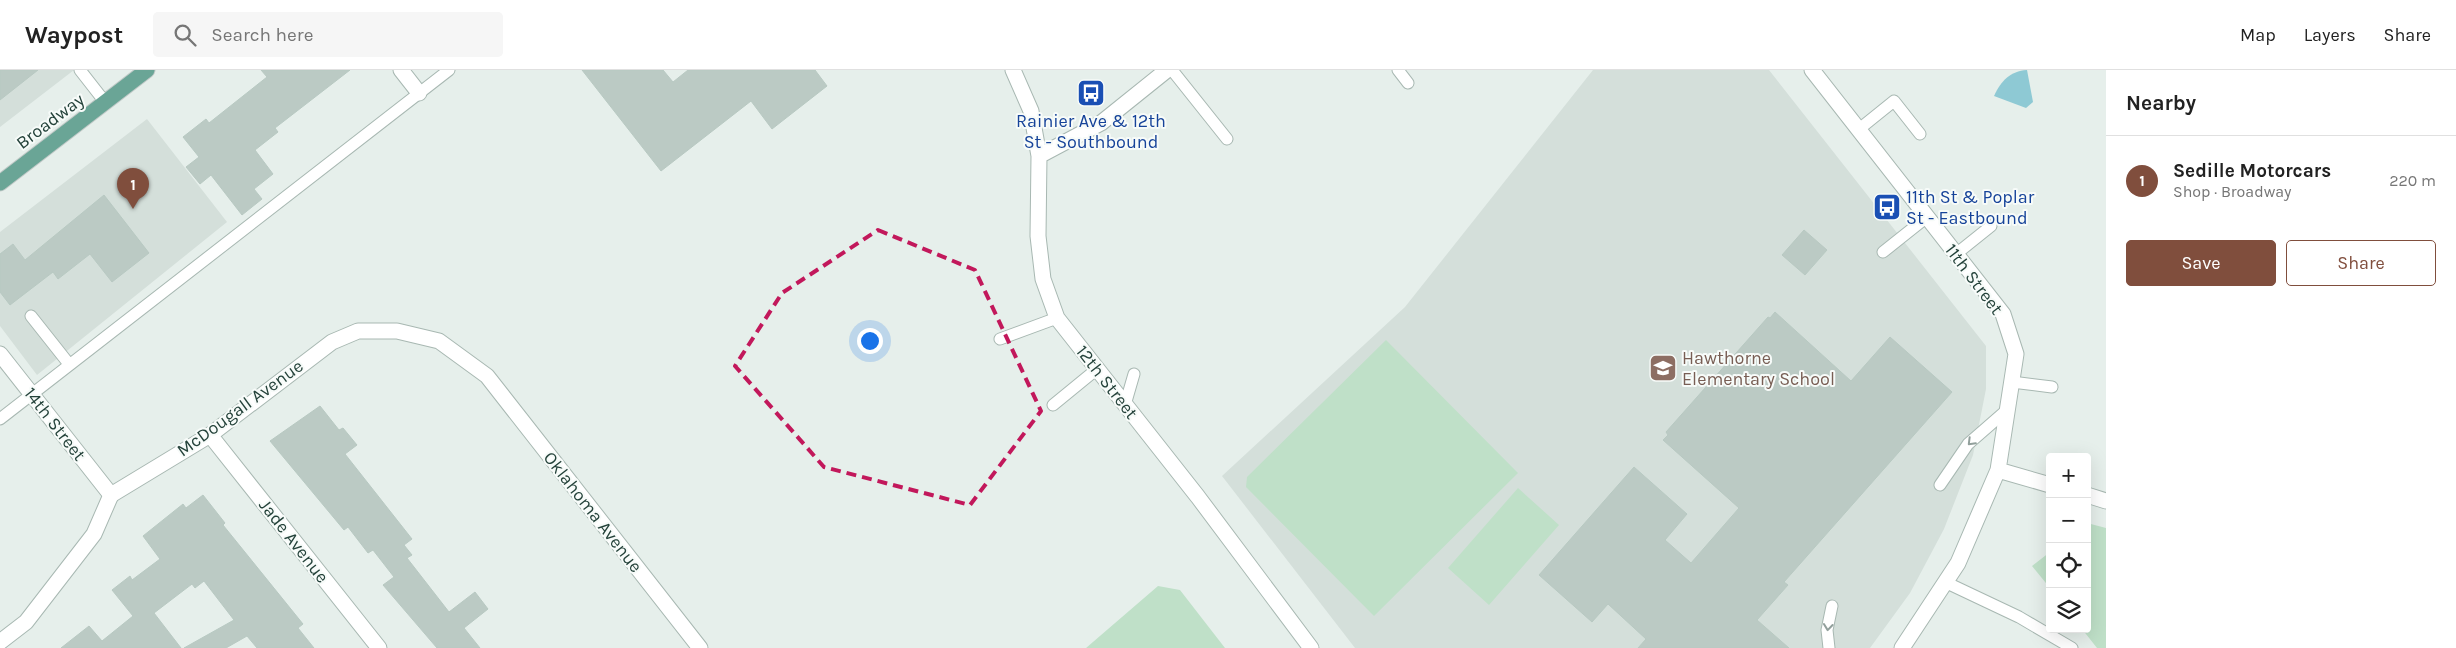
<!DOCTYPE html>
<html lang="en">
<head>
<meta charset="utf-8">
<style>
  body { margin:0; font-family:Karla,sans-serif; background:#f6f6f6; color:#222 }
  .controls { position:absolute; right:15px; bottom:15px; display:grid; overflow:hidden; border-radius:5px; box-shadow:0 5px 20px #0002 }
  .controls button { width:45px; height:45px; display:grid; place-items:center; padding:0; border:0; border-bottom:1px solid #e0e0e0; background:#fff; color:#222; font:25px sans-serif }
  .you { position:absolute; left:869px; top:270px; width:18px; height:18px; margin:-12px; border:4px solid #fff; border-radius:50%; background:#1a73e8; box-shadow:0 0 0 8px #1a73e833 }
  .badge { display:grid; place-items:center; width:32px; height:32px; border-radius:50%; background:#804e3d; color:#fff; font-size:16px; font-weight:700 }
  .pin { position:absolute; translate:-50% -41px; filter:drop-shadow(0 1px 2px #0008) }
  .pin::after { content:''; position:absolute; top:26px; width:18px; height:15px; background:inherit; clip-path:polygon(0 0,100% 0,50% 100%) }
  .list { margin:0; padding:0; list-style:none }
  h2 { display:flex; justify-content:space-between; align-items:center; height:65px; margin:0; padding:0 20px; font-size:21px }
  h2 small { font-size:16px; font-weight:400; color:#767676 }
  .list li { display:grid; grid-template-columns:32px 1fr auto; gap:15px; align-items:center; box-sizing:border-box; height:90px; padding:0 20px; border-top:1px solid #e0e0e0 }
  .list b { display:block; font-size:19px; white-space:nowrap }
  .list p { margin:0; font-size:16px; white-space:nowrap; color:#767676 }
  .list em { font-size:16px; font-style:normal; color:#767676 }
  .actions { display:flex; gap:10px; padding:15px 20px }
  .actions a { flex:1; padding:11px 0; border:1px solid #804e3d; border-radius:5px; text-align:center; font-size:18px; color:#804e3d }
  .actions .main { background:#804e3d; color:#fff }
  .icon { flex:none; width:28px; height:28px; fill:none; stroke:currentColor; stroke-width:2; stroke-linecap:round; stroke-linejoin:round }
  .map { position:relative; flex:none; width:2106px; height:578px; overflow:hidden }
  header { display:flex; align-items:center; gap:30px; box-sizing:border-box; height:70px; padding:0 25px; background:#fff; border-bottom:1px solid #e0e0e0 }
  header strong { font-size:24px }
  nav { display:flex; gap:28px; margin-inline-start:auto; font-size:18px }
  .search { width:350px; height:45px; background:#f6f6f6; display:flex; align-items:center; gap:12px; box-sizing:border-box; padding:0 18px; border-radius:5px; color:#767676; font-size:19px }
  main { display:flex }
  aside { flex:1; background:#fff }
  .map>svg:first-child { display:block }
  .built { fill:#d4dfda }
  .green { fill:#bfe0c8 }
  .water { fill:#8ec9d4 }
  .building { fill:#bbcac4; stroke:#b8c9c2 }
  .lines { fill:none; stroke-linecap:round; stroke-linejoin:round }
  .service-casing { stroke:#a8b8b2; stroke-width:13 }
  .minor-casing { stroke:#a8b8b2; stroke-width:17 }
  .tertiary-casing { stroke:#a8b8b2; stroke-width:17 }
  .primary-casing { stroke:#c2cac8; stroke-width:17 }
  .service { stroke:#fff; stroke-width:11 }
  .minor { stroke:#fff; stroke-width:15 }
  .tertiary { stroke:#fff; stroke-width:15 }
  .primary { stroke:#6aa596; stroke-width:15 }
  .oneway { stroke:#92a09c }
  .marked { fill:none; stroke:#c2185b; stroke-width:4; stroke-dasharray:10 6; stroke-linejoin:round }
  .labels { text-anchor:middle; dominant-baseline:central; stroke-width:4; stroke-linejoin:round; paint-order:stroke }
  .street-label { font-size:18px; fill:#24423a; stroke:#f7fbf9 }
  .transit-label { font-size:18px; fill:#164399; stroke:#f7fbf9 }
  .education-label { font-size:18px; fill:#785e54; stroke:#f7fbf9; text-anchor:start }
</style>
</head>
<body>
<header>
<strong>Waypost</strong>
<div class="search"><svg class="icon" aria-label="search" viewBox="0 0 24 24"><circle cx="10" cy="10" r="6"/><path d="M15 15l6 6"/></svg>Search here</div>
<nav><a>Map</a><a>Layers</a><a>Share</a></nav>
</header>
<main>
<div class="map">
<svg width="2106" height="578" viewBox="0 0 2106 578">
  <rect width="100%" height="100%" fill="#e6efeb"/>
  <path class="built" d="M 0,0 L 74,0 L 0,57 Z
    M 1593,0 L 1769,0 L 1986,276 L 1986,319 L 1973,385 L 1944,459 L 1910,523 L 1870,578 L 1355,578 L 1222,406 L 1405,237 Z
    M 147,49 L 227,152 L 37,305 L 0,256 L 0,162 Z"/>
  <path class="green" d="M 1386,270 L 1518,403 L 1374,546 L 1246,417 L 1247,407 Z
    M 1518,418 L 1559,455 L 1489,535 L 1448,498 Z
    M 2087,453 L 2106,458 L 2106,578 L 2097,578 L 2082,559 L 2087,559 Z
    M 2050,482 L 2050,518 L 2032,496 Z
    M 1158,516 L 1180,520 L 1225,578 L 1086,578 Z"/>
  <path class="water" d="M 2027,0 L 2033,32 L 2026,38 L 1994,26 C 2001,11 2010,1 2027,0 Z"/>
  <path class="building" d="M 0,0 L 38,0 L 0,30 Z
    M 261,0 L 350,0 L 275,58 L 278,62 L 255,80 L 273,104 L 254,119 L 262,129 L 242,145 L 211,105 L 200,114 L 186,97 L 199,87 L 183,67 L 206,49 L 209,53 L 267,7 Z
    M 582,0 L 663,0 L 673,12 L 688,0 L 815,0 L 827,16 L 772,59 L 751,31 L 661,101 Z
    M 104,125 L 149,183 L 112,212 L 90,184 L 58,209 L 53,202 L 10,235 L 0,222 L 0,184 L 13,174 L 25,190 Z
    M 1804,160 L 1827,180 L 1805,205 L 1782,185 Z
    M 1775,242 L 1851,311 L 1890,267 L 1952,322 L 1784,512 L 1788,515 L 1757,550 L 1789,578 L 1638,578 L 1646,569 L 1608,534 L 1592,552 L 1539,505 L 1634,397 L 1687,444 L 1665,470 L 1691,493 L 1739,438 L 1663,370 L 1668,365 L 1666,362 L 1768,247 L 1770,248 Z
    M 320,336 L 339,360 L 343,358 L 357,375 L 345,384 L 412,469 L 404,475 L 412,485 L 407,488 L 449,542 L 475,522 L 488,539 L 464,558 L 480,578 L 437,578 L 383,515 L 394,507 L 373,480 L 368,483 L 348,457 L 344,460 L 270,371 Z
    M 203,425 L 225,453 L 223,455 L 303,554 L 298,558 L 314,578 L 257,578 L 247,566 L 226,578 L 184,578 L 234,550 L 204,511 L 195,518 L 192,514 L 154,543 L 181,578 L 61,578 L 89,556 L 102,571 L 133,546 L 112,520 L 130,506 L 132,510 L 160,489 L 143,466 L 183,434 L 186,438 Z"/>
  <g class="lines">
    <g class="service-casing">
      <path id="service" d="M 80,0 L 105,32
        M 1172,0 L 1227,69
        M 1398,0 L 1408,13
        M 1858,60 L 1894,31 L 1920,64
        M 1883,182 L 1927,147
        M 1956,184 L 1991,156
        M 31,246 L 69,294
        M 1000,269 L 1057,248
        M 2012,312 L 2052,317
        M 1053,335 L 1097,299
        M 1125,335 L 1134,304
        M 0,349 L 449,0
        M 1940,415 L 1968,374 L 2007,340
        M 1945,512 L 2019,547 L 2072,578
        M 1829,578 L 1827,560 L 1832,536"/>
    </g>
    <g class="minor-casing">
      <path id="minor" d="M 401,0 L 419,23
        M 1013,0 L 1031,41 L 1039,86 L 1038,166 L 1043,209 L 1057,248 L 1198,427 L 1311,578
        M 1812,0 L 2003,244 L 2016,284 L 1998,400 L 1958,493 L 1902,578
        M 1039,86 L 1101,53 L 1167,0
        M 0,284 L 111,425 L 210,365 L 332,272 L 358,261 L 397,261 L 439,271 L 487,306 L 700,578
        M 210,365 L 379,578
        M 1998,400 L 2050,415
        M 2087,425 L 2106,431"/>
    </g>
    <g class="tertiary-casing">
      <path id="tertiary" d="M 0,572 L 26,552 L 94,464 L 111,425"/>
    </g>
    <g class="primary-casing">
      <path id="primary" d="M 0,113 L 147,0"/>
    </g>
    <use href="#service" class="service"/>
    <use href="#minor" class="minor"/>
    <use href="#tertiary" class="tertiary"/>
    <use href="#primary" class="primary"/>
  </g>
  <defs><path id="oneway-chevron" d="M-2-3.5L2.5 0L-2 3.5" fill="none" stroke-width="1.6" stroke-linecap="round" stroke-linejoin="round" transform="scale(1.25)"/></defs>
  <g class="oneway">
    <use href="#oneway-chevron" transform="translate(1971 372) rotate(135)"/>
    <use href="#oneway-chevron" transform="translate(1828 557) rotate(96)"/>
  </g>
  <path class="marked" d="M 878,160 L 975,200 L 1041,341 L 970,435 L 824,397 L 735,296 L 782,223 Z"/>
  <defs>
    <g id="bus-square" transform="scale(1.4375)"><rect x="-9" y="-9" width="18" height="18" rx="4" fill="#1a4fb4" stroke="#f7fbf9"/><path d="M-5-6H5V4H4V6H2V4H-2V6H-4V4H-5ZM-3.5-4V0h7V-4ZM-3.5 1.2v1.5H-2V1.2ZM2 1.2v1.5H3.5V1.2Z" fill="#fff"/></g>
    <g id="school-square" transform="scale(1.4375)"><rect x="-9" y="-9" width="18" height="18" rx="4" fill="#8d6e63" stroke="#f7fbf9"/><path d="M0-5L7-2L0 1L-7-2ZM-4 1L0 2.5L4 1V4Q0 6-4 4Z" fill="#fff"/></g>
  </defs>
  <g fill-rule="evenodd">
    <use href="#bus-square" x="1091" y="23"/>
    <use href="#bus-square" x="1887" y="137"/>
    <use href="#school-square" x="1663" y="298"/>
  </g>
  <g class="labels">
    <g class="street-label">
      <text transform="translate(50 51) rotate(-37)">Broadway</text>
      <text transform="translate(1974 209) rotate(53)">11th Street</text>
      <text transform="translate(1107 312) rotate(52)">12th Street</text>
      <text transform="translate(240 338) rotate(-36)">McDougall Avenue</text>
      <text transform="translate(55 354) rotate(52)">14th Street</text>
      <text transform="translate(593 442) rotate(52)">Oklahoma Avenue</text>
      <text transform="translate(294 471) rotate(52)">Jade Avenue</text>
    </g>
    <g class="transit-label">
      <text x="1091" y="51">Rainier Ave &amp; 12th<tspan x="1091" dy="21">St - Southbound</tspan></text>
      <text x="1906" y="127" text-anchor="start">11th St &amp; Poplar<tspan x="1906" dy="21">St - Eastbound</tspan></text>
    </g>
    <g class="education-label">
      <text x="1682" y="288">Hawthorne<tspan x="1682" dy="21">Elementary School</tspan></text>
    </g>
  </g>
</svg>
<div class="controls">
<button>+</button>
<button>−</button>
<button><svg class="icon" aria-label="locate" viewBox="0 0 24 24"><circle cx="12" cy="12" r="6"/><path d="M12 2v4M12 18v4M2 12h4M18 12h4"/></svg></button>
<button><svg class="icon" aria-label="layers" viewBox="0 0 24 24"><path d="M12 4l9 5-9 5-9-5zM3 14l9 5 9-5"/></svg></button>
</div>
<div class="you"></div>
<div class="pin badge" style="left:133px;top:139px">1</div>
</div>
<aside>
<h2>Nearby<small></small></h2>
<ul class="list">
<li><span class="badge">1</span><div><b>Sedille Motorcars</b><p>Shop · Broadway</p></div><em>220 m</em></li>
</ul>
<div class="actions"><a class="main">Save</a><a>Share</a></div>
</aside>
</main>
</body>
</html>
